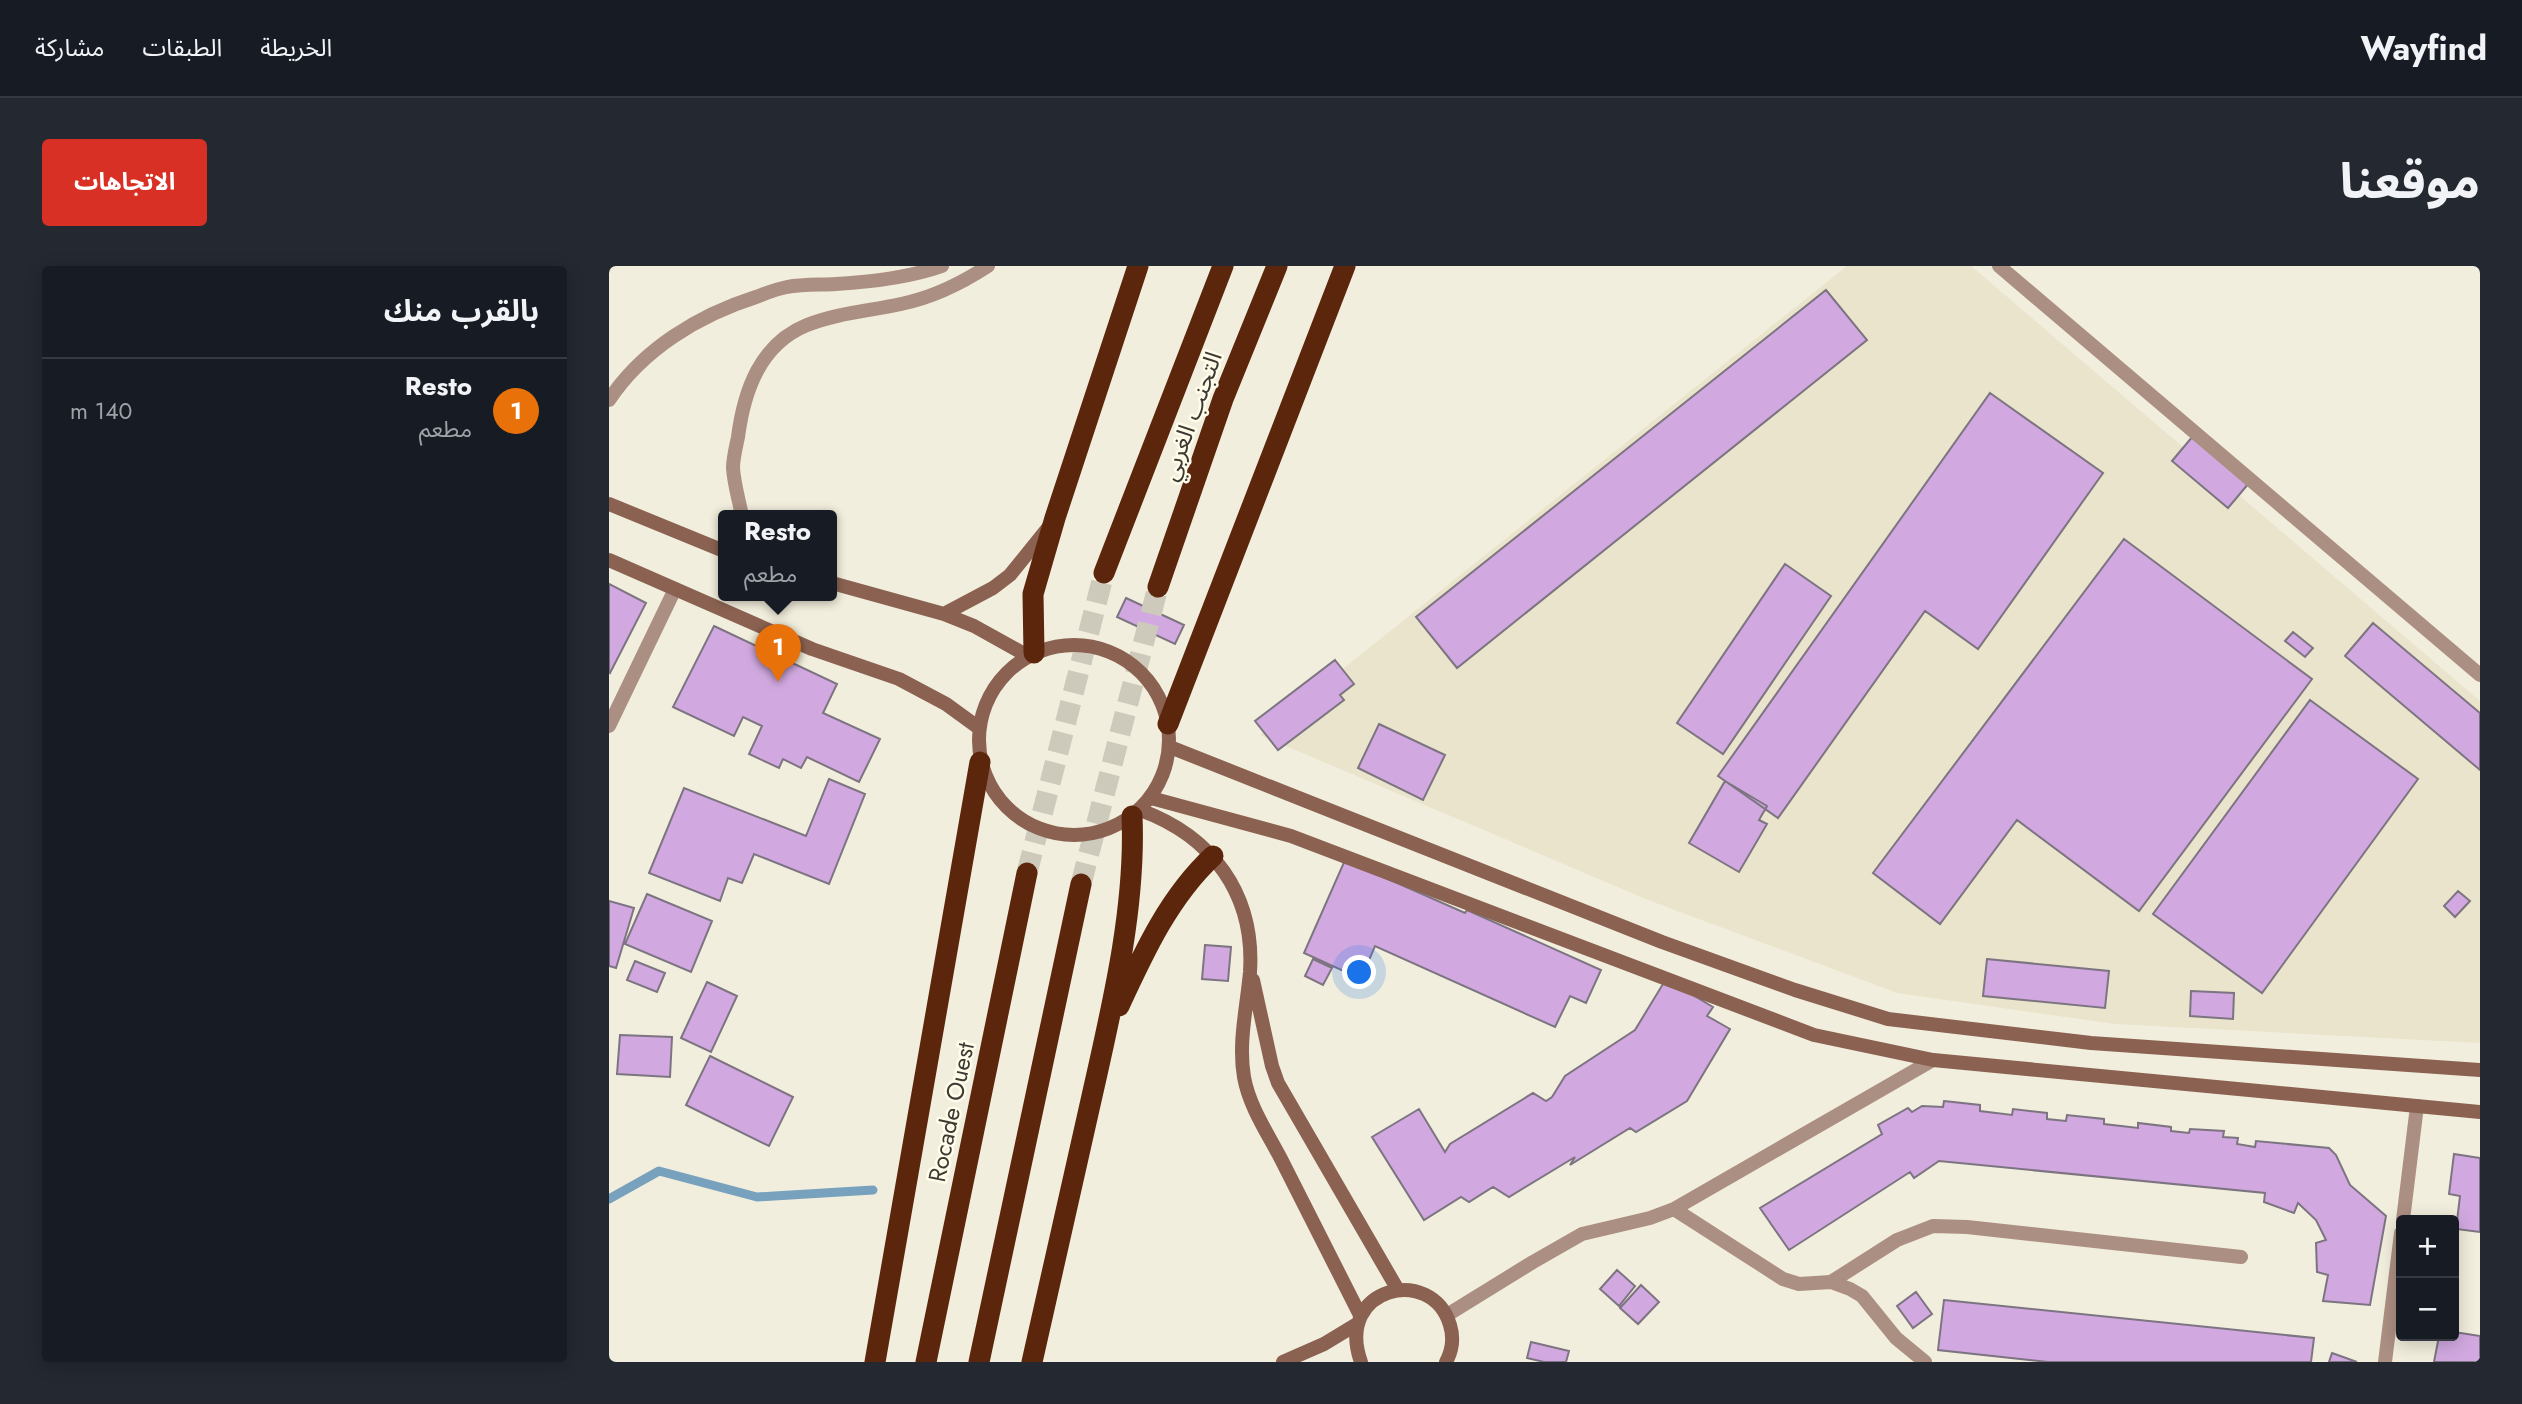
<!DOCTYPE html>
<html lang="ar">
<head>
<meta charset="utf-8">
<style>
  body { margin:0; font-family:Jost,"Noto Sans Arabic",sans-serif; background:#242831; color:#f1f3f6; direction:rtl }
  .controls { position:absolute; right:21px; bottom:21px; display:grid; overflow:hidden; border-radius:7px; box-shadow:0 4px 18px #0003 }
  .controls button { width:63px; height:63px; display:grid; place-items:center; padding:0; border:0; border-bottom:2px solid #363941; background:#171b24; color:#f1f3f6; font:35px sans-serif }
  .you { position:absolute; left:751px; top:707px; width:24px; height:24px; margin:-18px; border:5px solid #fff; border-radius:50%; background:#1a73e8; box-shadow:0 0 0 10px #1a73e833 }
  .badge { display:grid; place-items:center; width:46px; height:46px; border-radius:50%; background:#d93025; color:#fff; font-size:23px; font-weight:700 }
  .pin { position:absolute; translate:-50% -58px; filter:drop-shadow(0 2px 4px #0008) }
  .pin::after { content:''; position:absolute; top:37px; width:24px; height:21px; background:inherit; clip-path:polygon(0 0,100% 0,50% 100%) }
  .popup { position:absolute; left:109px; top:244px; width:119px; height:91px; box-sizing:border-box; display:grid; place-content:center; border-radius:7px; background:#171b24; filter:drop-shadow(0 2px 5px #0005); font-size:23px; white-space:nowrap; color:#9ea1a6 }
  .popup b { font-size:26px; color:#f1f3f6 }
  .popup::after { content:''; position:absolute; left:50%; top:100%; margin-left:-14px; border:14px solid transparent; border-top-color:#171b24 }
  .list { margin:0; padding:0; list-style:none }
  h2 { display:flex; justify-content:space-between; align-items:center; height:91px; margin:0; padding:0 28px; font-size:30px }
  h2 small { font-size:23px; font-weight:400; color:#9ea1a6 }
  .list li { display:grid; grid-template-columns:46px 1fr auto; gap:21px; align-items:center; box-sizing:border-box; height:105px; padding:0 28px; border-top:2px solid #363941 }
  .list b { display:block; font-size:26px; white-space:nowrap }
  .list p { margin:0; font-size:23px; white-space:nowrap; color:#9ea1a6 }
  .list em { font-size:23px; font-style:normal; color:#9ea1a6 }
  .map { position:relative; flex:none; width:1871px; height:1096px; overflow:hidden; direction:ltr; border-radius:7px }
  header { display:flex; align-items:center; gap:42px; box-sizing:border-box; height:98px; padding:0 35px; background:#171b24; border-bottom:2px solid #363941 }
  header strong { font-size:33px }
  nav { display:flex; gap:38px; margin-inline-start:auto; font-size:24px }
  .intro { display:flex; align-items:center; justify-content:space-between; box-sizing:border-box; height:168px; padding:0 42px }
  h1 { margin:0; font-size:49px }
  .button { padding:18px 32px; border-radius:7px; background:#d93025; color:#fff; font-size:24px; font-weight:700 }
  main { display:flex; gap:42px; padding:0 42px }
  aside { flex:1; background:#171b24; border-radius:7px; box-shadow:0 4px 18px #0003 }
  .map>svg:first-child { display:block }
  .built { fill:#e9e4cb }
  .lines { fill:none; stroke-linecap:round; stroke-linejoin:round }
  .stream { stroke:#78a1be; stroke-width:9 }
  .building { fill:#d1a9e0; stroke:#7d7481; stroke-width:2 }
  .highway-tunnel { stroke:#cecabb; stroke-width:21; stroke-dasharray:21 10; stroke-linecap:butt }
  .lane { stroke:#ac8f83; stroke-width:14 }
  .street { stroke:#ac8f83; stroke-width:14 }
  .secondary { stroke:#8b6251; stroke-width:14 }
  .highway { stroke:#5c260c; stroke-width:21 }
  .labels { text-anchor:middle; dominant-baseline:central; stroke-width:5; stroke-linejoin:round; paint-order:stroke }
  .street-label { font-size:24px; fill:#3c3a33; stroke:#fffcea }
</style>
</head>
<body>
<header>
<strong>Wayfind</strong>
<nav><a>الخريطة</a><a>الطبقات</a><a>مشاركة</a></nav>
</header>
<div class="intro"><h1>موقعنا</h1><a class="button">الاتجاهات</a></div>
<main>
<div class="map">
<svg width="1871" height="1096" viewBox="0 0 1871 1096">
  <rect width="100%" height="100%" fill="#f2eedd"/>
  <path class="built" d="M 1238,0 L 1362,0 L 1871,435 L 1871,777 L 1506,758 L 1288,727 L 1039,634 L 651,469 Z"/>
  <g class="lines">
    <path class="stream" d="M 0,933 L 50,905 L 148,931 L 264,924"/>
  </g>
  <path class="building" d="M 1217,24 L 1258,74 L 848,402 L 807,351 Z
    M 1381,127 L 1494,207 L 1369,383 L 1316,345 L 1169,552 L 1109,510 Z
    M 1584,170 L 1640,217 L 1619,242 L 1563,195 Z
    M 1515,273 L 1703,413 L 1530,645 L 1408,554 L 1331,658 L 1264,607 Z
    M 1176,298 L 1222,330 L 1114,488 L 1068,457 Z
    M 0,318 L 37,337 L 1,407 L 0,406 Z
    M 517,332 L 575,359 L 566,378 L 508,351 Z
    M 1764,357 L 1871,447 L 1871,504 L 1736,390 Z
    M 105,360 L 228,418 L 214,447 L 271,473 L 250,516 L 198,491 L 192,502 L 174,493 L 170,502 L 140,488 L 153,460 L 134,451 L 125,470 L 64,441 Z
    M 1684,366 L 1704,382 L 1696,391 L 1676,375 Z
    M 726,394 L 745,418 L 731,429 L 735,434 L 669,484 L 646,455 Z
    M 1701,434 L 1809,513 L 1653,727 L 1544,648 Z
    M 770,458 L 836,489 L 814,534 L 749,502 Z
    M 220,513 L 256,528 L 220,618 L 145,588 L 133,617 L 119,612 L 111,635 L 40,607 L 75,522 L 197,570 Z
    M 1116,515 L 1158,540 L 1150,554 L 1158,558 L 1130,606 L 1080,577 Z
    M 736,594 L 856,647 L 858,644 L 992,704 L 977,737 L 961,730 L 946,761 L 766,680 L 752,713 L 695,687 Z
    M 1849,625 L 1861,635 L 1846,651 L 1835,640 Z
    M 38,628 L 103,655 L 82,706 L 16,678 Z
    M 0,635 L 25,642 L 7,702 L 0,700 Z
    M 596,679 L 622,681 L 619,715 L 593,713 Z
    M 704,693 L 723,702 L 714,719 L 696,710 Z
    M 1378,693 L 1500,705 L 1496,742 L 1374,730 Z
    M 26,695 L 56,707 L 48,726 L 18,714 Z
    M 1057,713 L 1104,741 L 1098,750 L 1121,763 L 1078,835 L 1027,866 L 1021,862 L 961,899 L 966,891 L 900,931 L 884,921 L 860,936 L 852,931 L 815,954 L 763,871 L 810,843 L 836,886 L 841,878 L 924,827 L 937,835 L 943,831 L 956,810 L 1026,764 Z
    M 98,716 L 128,730 L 102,786 L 72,772 Z
    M 1582,725 L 1625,727 L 1624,753 L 1581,750 Z
    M 11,769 L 63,771 L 61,811 L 8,808 Z
    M 101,790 L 184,831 L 160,880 L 77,839 Z
    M 1335,835 L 1371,839 L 1371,845 L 1403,849 L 1404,843 L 1438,847 L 1438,853 L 1457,855 L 1458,849 L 1495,853 L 1495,858 L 1529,862 L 1529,857 L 1562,861 L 1562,865 L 1580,867 L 1581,863 L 1615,865 L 1614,871 L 1629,872 L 1628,878 L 1646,881 L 1647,875 L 1720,882 L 1727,889 L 1741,919 L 1777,950 L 1761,1039 L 1714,1035 L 1719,1009 L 1708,1006 L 1707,977 L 1717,974 L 1707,954 L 1689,937 L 1685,947 L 1655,936 L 1656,927 L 1330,895 L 1305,912 L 1301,906 L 1180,984 L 1151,942 L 1273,868 L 1269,859 L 1299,842 L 1303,846 L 1313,840 L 1334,841 Z
    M 1845,888 L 1871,892 L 1871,966 L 1847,963 L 1851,930 L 1840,928 Z
    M 1008,1004 L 1026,1020 L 1010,1040 L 991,1023 Z
    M 1032,1019 L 1050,1036 L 1029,1058 L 1011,1042 Z
    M 1307,1026 L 1323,1048 L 1304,1062 L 1288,1040 Z
    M 1335,1034 L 1705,1072 L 1702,1096 L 1439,1096 L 1329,1084 Z
    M 1845,1066 L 1871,1070 L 1871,1096 L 1825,1096 L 1830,1070 L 1845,1070 Z
    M 922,1076 L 960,1085 L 957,1096 L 935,1096 L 918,1092 Z
    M 1723,1087 L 1748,1096 L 1720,1096 Z"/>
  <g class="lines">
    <path class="highway-tunnel" d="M 418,607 L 495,307
      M 472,618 L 549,321"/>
    <path class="lane" d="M 0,134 C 34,83 90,49 147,31 C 157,27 168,23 178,21 C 194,18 211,19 227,18 C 262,16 299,12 333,0
      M 133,250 C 130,234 125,218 124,202 C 124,192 127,181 129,171 C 135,125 151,78 198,59 C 228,47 261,45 292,38 C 322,32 353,17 379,0
      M 1222,1016 L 1288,974 L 1324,960 L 1358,961 L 1632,991"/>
    <path class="street" d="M 1390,0 L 1871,409
      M 0,460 L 66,323
      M 1065,943 L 1324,794
      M 1794,954 L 1808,840
      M 838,1049 L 924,996 L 973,968 L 1041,952 L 1065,943 L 1174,1013 L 1190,1018 L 1222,1016 L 1241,1023 L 1253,1030 L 1287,1072 L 1316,1096
      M 1776,1096 L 1792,967"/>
    <path class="secondary" d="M 0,238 L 115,285
      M 0,294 L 203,383 L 290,413 L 337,438 L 370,462
      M 223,317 L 335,348 L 365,360 L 419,390
      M 335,348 L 384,322 L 401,309 L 439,262
      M370 474a95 95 0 1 1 190 0a95 95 0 1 1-190 0Z
      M 561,481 L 1053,676 L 1186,724 L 1279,753 L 1482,777 L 1871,804
      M 542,532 L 682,570 L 1205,769 L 1324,794 L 1871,846
      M 531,544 C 603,570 646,628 641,706 C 638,740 629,777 635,811 C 640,840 659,868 672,893 C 698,945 725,997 751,1049
      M 644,714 L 663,800 L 669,817 L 789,1024
      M 674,1096 L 715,1078 L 748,1058
      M 752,1096 C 725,1021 823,998 841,1059 C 845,1072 843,1085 837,1096"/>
    <path class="highway" d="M 495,307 L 614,0
      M 549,321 L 614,133 L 668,0
      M 425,387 L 424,328 L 446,252 L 529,0
      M 559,458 L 736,0
      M 510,740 C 535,686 560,631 604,590
      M 266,1096 L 371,496
      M 317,1096 L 418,607
      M 370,1096 L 472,618
      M 423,1096 C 443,1007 463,919 483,830 C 503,741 527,642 523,550"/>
  </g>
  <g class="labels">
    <g class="street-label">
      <text transform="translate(582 150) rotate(-70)">التجنب الغربي</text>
      <text transform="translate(342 846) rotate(-78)">Rocade Ouest</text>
    </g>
  </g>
</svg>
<div class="controls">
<button>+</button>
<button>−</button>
</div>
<div class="you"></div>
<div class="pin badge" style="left:169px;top:416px;background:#e8710a">1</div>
<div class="popup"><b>Resto</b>مطعم</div>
</div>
<aside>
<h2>بالقرب منك<small></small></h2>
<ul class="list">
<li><span class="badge" style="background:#e8710a">1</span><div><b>Resto</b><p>مطعم</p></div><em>140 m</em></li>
</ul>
</aside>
</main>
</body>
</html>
